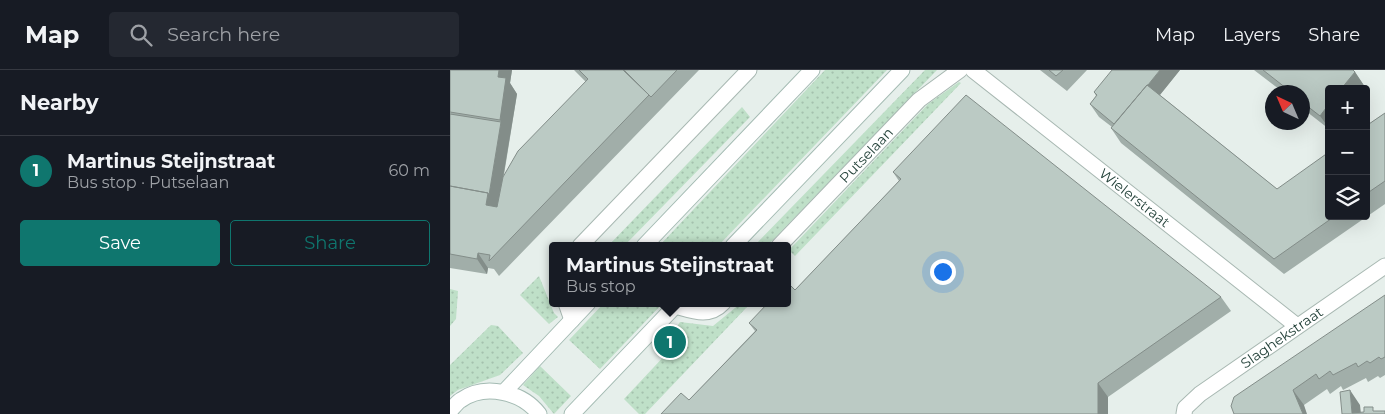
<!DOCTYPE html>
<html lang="en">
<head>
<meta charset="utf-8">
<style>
  body { margin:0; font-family:Montserrat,sans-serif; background:#242831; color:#f1f3f6 }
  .controls { position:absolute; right:15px; top:15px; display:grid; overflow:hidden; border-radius:5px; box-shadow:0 5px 20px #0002 }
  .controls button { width:45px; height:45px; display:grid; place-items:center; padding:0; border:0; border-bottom:1px solid #363941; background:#171b24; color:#f1f3f6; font:25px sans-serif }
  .compass { position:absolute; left:815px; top:15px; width:45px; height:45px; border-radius:50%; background:#171b24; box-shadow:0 5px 20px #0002; rotate:316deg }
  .you { position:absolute; left:492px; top:201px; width:18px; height:18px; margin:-12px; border:4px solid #fff; border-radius:50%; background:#1a73e8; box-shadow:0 0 0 8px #1a73e833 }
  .badge { display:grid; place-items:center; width:32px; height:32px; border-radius:50%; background:#0f766e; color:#fff; font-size:16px; font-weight:700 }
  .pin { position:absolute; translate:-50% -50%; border:2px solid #fff; box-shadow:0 1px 5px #0006 }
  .popup { position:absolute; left:99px; top:172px; width:242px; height:65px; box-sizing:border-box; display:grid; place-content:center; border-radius:5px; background:#171b24; filter:drop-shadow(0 1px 4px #0005); font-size:16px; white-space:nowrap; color:#9ea1a6 }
  .popup b { font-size:19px; color:#f1f3f6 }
  .popup::after { content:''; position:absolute; left:50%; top:100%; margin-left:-10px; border:10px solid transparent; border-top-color:#171b24 }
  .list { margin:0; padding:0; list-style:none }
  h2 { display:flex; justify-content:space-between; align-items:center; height:65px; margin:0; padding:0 20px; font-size:21px }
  h2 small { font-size:16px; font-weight:400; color:#9ea1a6 }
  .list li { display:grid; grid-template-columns:32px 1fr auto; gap:15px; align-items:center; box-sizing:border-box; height:70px; padding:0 20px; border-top:1px solid #363941 }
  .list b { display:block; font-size:19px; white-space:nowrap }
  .list p { margin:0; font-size:16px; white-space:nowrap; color:#9ea1a6 }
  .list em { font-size:16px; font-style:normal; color:#9ea1a6 }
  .actions { display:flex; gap:10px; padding:15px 20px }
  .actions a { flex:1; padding:11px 0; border:1px solid #0f766e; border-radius:5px; text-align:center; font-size:18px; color:#0f766e }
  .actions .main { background:#0f766e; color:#fff }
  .icon { flex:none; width:28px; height:28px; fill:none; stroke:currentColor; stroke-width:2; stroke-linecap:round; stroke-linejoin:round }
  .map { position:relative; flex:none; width:935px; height:344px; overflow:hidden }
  header { display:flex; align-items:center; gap:30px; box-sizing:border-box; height:70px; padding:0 25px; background:#171b24; border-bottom:1px solid #363941 }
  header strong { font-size:24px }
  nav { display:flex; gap:28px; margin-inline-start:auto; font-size:18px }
  .search { width:350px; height:45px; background:#242831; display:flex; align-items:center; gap:12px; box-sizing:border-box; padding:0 18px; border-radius:5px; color:#9ea1a6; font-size:19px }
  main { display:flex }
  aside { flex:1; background:#171b24 }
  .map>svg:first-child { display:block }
  .grass { fill:url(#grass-dots) }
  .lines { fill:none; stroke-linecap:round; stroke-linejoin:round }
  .street-casing { stroke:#a8b8b2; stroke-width:17 }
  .secondary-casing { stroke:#a4bbb3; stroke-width:17 }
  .street { stroke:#fff; stroke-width:15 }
  .secondary { stroke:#fff; stroke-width:15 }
  .wall { fill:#a1aea9 }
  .shaded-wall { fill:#838d89 }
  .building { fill:#bbcac4; stroke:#838d89 }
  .labels { text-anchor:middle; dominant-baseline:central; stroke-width:4; stroke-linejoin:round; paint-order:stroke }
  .street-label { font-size:14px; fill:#24423a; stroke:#f7fbf9 }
</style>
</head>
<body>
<header>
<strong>Map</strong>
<div class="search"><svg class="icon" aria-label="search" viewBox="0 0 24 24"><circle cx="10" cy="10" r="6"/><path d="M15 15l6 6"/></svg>Search here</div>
<nav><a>Map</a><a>Layers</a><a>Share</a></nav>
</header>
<main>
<aside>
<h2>Nearby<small></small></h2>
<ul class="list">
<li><span class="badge">1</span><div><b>Martinus Steijnstraat</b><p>Bus stop · Putselaan</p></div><em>60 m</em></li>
</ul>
<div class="actions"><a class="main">Save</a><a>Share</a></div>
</aside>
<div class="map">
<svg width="935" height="344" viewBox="0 0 935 344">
  <defs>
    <pattern id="grass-dots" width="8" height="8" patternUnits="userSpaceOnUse" patternTransform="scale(1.25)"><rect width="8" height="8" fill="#bfe0c8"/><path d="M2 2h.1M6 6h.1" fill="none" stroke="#a4c1ad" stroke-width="1.8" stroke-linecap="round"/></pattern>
  </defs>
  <rect width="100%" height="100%" fill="#e6efeb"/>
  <path class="grass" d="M 375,0 L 437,0 L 268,176 L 209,176 Z
    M 475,0 L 487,0 L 317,176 L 304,176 Z
    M 509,12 L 511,13 L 345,186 L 339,180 L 478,34 Z
    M 292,37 L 300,47 L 174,176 L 158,176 Z
    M 89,206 L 104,243 L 108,247 L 99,254 L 70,225 Z
    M 0,219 L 8,221 L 6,249 L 0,256 Z
    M 154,233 L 213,233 L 150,299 L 119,270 Z
    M 291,233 L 297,237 L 195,344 L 189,344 L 174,329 L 233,266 L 226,258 L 230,252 L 263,256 Z
    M 41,255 L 48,256 L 73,283 L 50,305 L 8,320 L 0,326 L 0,295 Z
    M 90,296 L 121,326 L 104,344 L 89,326 L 73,315 Z"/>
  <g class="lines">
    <g class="street-casing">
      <g id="street">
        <path id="s1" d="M 523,0 L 847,256"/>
        <path d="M 130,176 L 299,0"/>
        <path id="s2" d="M 329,176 L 469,30 L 510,0"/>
        <path d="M 116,233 L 122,250"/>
        <path d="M 225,236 C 243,241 259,248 273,233"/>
        <path id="s3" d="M 734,344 L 735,338 L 750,324 L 935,196"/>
      </g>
    </g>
    <g class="secondary-casing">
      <path id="secondary" d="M 194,176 L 362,0
        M 283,176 L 452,0
        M 54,322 L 138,233
        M 0,341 C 3,338 7,332 11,330 C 35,313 72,322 89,344
        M 122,344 L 228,233"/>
    </g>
    <use href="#street" class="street"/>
    <use href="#secondary" class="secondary"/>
  </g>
  <path class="wall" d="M 0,0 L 62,0 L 60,13 L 67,24 L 53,111 L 136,12 L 124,0 L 249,0 L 49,206 L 44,199 L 38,198 L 37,204 L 0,198 Z
    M 590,0 L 637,0 L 617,21 Z
    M 730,0 L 710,25 L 827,119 L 879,146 L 916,146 L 916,56 L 935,43 L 935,134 L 834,204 L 671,73 L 661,58 L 662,57 L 649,47 L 640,34 L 646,26 L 644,22 Z
    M 804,0 L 903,0 L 905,2 L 915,17 L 879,19 L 879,59 L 852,38 L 852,22 L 833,22 Z
    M 443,102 L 771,227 L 781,241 L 658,327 L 658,344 L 211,344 L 239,330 L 305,261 L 299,253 L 345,220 L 449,111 Z
    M 935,225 L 935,305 L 930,308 L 928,306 L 918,312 L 916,308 L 893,320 L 891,316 L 880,324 L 877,319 L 854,335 L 784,344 Z"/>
  <path class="shaded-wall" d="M 49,0 L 62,0 L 60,13 L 67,24 L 48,138 L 39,125 L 51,52 L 50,50 L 48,7 Z
    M 710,0 L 730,0 L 675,68 L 666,55 Z
    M 905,2 L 915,17 L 914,19 L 891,19 Z
    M 879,34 L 879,58 L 870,46 Z
    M 38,123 L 48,138 L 36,135 Z
    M 28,183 L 38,198 L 37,204 L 27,189 Z
    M 648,313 L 658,327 L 658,344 L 648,344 Z
    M 843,320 L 854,335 L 857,344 L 853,344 Z
    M 900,320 L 910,335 L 911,344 L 902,343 Z"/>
  <path class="building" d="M 0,0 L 49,0 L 48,7 L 56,8 L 50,50 L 0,42 Z
    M 129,0 L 173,0 L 199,25 L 39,191 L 40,185 L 28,183 L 27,189 L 0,184 L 0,116 L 38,123 L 36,135 L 47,137 L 53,107 L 68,81 L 138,9 Z
    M 174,0 L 227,0 L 201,27 Z
    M 599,0 L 613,0 L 606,6 Z
    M 662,0 L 710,0 L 698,15 L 697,15 L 664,54 L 640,34 L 647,25 L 644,22 Z
    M 813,0 L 903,0 L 905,2 L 891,19 L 879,19 L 879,34 L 870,46 L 852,32 L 852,22 L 841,22 Z
    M 697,15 L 827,119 L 879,82 L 879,146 L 885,146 L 824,189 L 661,58 Z
    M 516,25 L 771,227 L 648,313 L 648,344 L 211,344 L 231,323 L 239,330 L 307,260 L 299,253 L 318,233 L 338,233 L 338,213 L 345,220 L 451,109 L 443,102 Z
    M 935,43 L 935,111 L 916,124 L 916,56 Z
    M 0,44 L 51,52 L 39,125 L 38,123 L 0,116 Z
    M 935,225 L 935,287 L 931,289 L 929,287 L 920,293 L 917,291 L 908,297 L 906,293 L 883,305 L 880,301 L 869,309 L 866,304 L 843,320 L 853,344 L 784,344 L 781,336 L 784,327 Z
    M 900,320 L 902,343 L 914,342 L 914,337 L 923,337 L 923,341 L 935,341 L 935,344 L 892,344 L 890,322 Z"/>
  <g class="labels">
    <g class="street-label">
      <text stroke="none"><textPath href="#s2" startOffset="126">Putselaan</textPath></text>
      <text stroke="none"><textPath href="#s1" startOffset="206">Wielerstraat</textPath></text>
      <text stroke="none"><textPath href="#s3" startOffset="126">Slaghekstraat</textPath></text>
    </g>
  </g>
</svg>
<div class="controls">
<button>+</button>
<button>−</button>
<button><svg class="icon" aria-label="layers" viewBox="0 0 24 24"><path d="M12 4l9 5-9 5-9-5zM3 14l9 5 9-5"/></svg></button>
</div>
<svg class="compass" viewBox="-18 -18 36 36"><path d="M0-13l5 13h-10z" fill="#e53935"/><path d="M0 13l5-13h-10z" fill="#9ea1a6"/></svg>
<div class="you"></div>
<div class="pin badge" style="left:220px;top:272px">1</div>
<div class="popup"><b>Martinus Steijnstraat</b>Bus stop</div>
</div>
</main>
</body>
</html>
